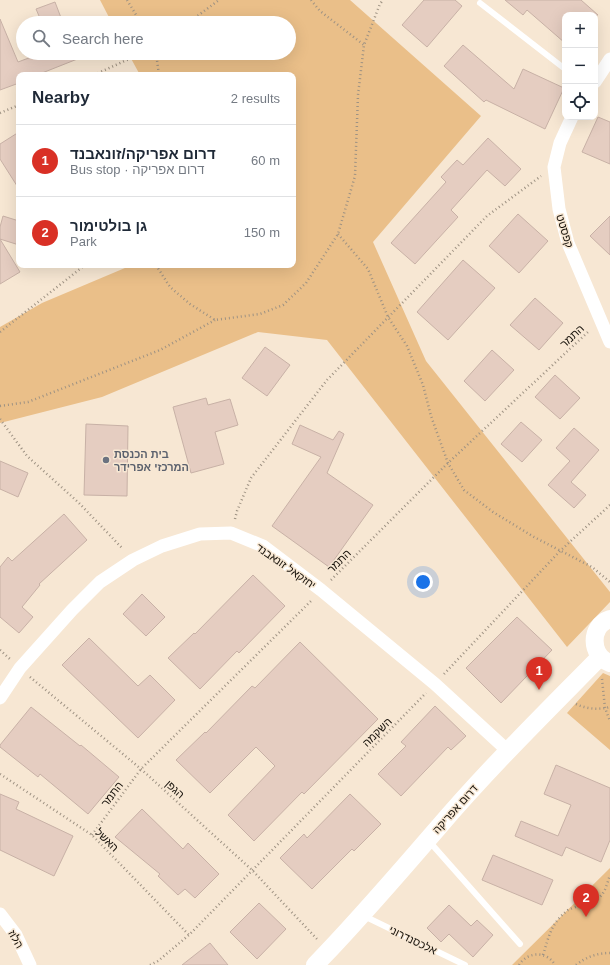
<!DOCTYPE html>
<html lang="en">
<head>
<meta charset="utf-8">
<style>
  body { margin:0; font-family:Arial,"Noto Sans Hebrew",sans-serif; background:#f6f6f7; color:#1f2937 }
  .controls { position:absolute; right:12px; top:12px; display:grid; overflow:hidden; border-radius:8px; box-shadow:0 4px 16px #0002 }
  .controls button { width:36px; height:36px; display:grid; place-items:center; padding:0; border:0; border-bottom:1px solid #e0e1e3; background:#fff; color:#1f2937; font:20px sans-serif }
  .you { position:absolute; left:423px; top:582px; width:14px; height:14px; margin:-10px; border:3px solid #fff; border-radius:50%; background:#1a73e8; box-shadow:0 0 0 6px #1a73e833 }
  .badge { display:grid; place-items:center; width:26px; height:26px; border-radius:50%; background:#d93025; color:#fff; font-size:13px; font-weight:700 }
  .pin { position:absolute; translate:-50% -33px; filter:drop-shadow(0 1px 2px #0008) }
  .pin::after { content:''; position:absolute; top:21px; width:14px; height:12px; background:inherit; clip-path:polygon(0 0,100% 0,50% 100%) }
  .list { margin:0; padding:0; list-style:none }
  h2 { display:flex; justify-content:space-between; align-items:center; height:52px; margin:0; padding:0 16px; font-size:17px }
  h2 small { font-size:13px; font-weight:400; color:#747a83 }
  .list li { display:grid; grid-template-columns:26px 1fr auto; gap:12px; align-items:center; box-sizing:border-box; height:72px; padding:0 16px; border-top:1px solid #e0e1e3 }
  .list b { display:block; font-size:15px; white-space:nowrap }
  .list p { margin:0; font-size:13px; white-space:nowrap; color:#747a83 }
  .list em { font-size:13px; font-style:normal; color:#747a83 }
  .icon { flex:none; width:22px; height:22px; fill:none; stroke:currentColor; stroke-width:2; stroke-linecap:round; stroke-linejoin:round }
  .map { position:relative; flex:none; width:610px; height:965px; overflow:hidden }
  .search { position:absolute; background:#fff; box-shadow:0 4px 16px #0002; left:16px; top:16px; width:280px; height:44px; display:flex; align-items:center; gap:10px; box-sizing:border-box; padding:0 14px; border-radius:22px; color:#747a83; font-size:15px }
  .panel { position:absolute; background:#fff; box-shadow:0 4px 16px #0002; left:16px; top:72px; width:280px; height:196px; border-radius:8px }
  .map>svg:first-child { display:block }
  .green { fill:#eabf89 }
  .building { fill:#e5cdc1; stroke:#c8b1a6 }
  .lines { fill:none; stroke-linecap:round; stroke-linejoin:round }
  .path { stroke:#9e9283; stroke-width:2.5; stroke-dasharray:1 3; stroke-linecap:butt }
  .lane { stroke:#fff; stroke-width:6 }
  .street { stroke:#fff; stroke-width:13 }
  .secondary { stroke:#fff; stroke-width:18 }
  .worship-dot { fill:#6b7280; stroke:#f7e7d3; stroke-width:1.5 }
  .labels { text-anchor:middle; dominant-baseline:central; stroke-width:3; stroke-linejoin:round; paint-order:stroke }
  .street-label { font-size:11px; fill:#17120b; stroke:#f7e7d3 }
  .worship-label { font-size:11px; font-weight:bold; fill:#5b616d; stroke:#f7e7d3; text-anchor:start }
</style>
</head>
<body>
<div class="map">
<svg width="610" height="965" viewBox="0 0 610 965">
  <rect width="100%" height="100%" fill="#f7e7d3"/>
  <path class="green" d="M 100,0 L 350,0 L 481,116 L 373,242 L 426,361 L 610,592 L 610,602 L 567,647 L 327,340 L 258,332 L 102,397 L 0,423 L 0,327 L 42,303 L 132,265 L 293,265 L 293,75 L 140,75 L 128,53 L 289,53 L 289,23 L 112,23 Z
    M 603,673 L 610,676 L 610,750 L 567,713 Z
    M 610,868 L 610,965 L 512,965 Z"/>
  <path class="building" d="M 424,0 L 455,0 L 462,6 L 427,47 L 402,25 Z
    M 505,0 L 581,0 L 598,15 L 565,15 L 565,43 L 527,10 L 523,15 Z
    M 55,2 L 63,23 L 42,23 L 36,9 Z
    M 0,19 L 18,62 L 42,53 L 90,54 L 37,75 L 19,75 L 19,83 L 0,90 Z
    M 463,45 L 514,89 L 523,69 L 564,88 L 545,129 L 486,100 L 484,102 L 444,66 Z
    M 598,117 L 610,122 L 610,164 L 582,152 Z
    M 19,132 L 19,189 L 0,159 L 0,144 Z
    M 488,138 L 521,169 L 505,186 L 487,170 L 451,210 L 458,217 L 415,264 L 391,243 L 446,182 L 441,177 L 457,160 L 463,165 Z
    M 518,214 L 548,241 L 519,273 L 489,246 Z
    M 3,216 L 19,221 L 19,245 L 0,239 L 20,272 L 0,284 L 0,227 Z
    M 610,216 L 610,255 L 590,236 Z
    M 463,260 L 495,288 L 448,340 L 417,312 Z
    M 535,298 L 563,323 L 539,350 L 510,325 Z
    M 265,347 L 290,365 L 267,396 L 242,378 Z
    M 492,350 L 514,370 L 485,401 L 464,381 Z
    M 555,375 L 580,398 L 560,419 L 535,397 Z
    M 206,398 L 208,405 L 230,399 L 238,425 L 215,432 L 224,464 L 191,473 L 173,407 Z
    M 521,422 L 542,440 L 522,462 L 501,444 Z
    M 86,424 L 128,426 L 127,496 L 84,495 Z
    M 300,425 L 333,440 L 339,431 L 344,434 L 327,473 L 373,505 L 329,567 L 272,526 L 321,457 L 292,444 Z
    M 574,428 L 599,450 L 571,482 L 586,495 L 574,508 L 548,485 L 570,461 L 556,448 Z
    M 0,461 L 28,473 L 18,497 L 0,489 Z
    M 64,514 L 87,540 L 39,584 L 40,585 L 22,607 L 33,617 L 19,633 L 0,617 L 0,567 L 8,557 L 12,561 Z
    M 253,575 L 285,606 L 239,653 L 237,651 L 200,689 L 168,658 L 194,633 L 195,634 Z
    M 142,594 L 165,617 L 146,636 L 123,614 Z
    M 517,617 L 552,650 L 501,703 L 466,668 Z
    M 89,638 L 138,686 L 150,675 L 175,700 L 138,738 L 62,665 Z
    M 300,642 L 378,719 L 304,794 L 302,792 L 254,841 L 228,815 L 275,766 L 256,747 L 210,793 L 176,760 L 205,732 L 206,733 L 252,686 L 255,688 Z
    M 435,706 L 466,736 L 451,750 L 448,747 L 401,796 L 378,774 L 406,746 L 401,742 Z
    M 31,707 L 80,746 L 81,745 L 119,777 L 88,814 L 40,774 L 38,777 L 0,747 L 0,745 Z
    M 556,765 L 610,788 L 610,840 L 601,862 L 566,847 L 562,856 L 515,836 L 521,821 L 558,836 L 571,805 L 544,794 Z
    M 0,794 L 19,802 L 16,809 L 73,836 L 54,876 L 0,850 Z
    M 350,794 L 381,824 L 354,851 L 352,849 L 312,889 L 280,858 L 304,834 L 307,838 Z
    M 142,809 L 183,849 L 188,843 L 219,874 L 195,898 L 185,889 L 178,895 L 158,876 L 160,874 L 115,837 Z
    M 493,855 L 553,880 L 542,905 L 482,880 Z
    M 259,903 L 286,929 L 257,959 L 230,932 Z
    M 449,905 L 471,926 L 477,920 L 493,935 L 473,957 L 449,934 L 441,942 L 427,928 Z
    M 210,943 L 228,965 L 182,965 Z"/>
  <g class="lines">
    <path class="path" d="M 127,0 L 141,23
      M 311,0 L 320,11 L 364,45
      M 188,23 L 219,0
      M 156,53 L 159,75
      M 94,75 L 142,53
      M 0,113 L 19,105
      M 338,234 L 368,269 L 388,317 L 407,346 L 423,385 L 431,416 L 448,463 L 464,490 L 493,512 L 534,537 L 592,567 L 610,582
      M 156,265 L 170,287 L 190,304 L 215,320 L 260,314 L 283,305 L 306,283 L 338,234 L 355,176 L 358,95 L 364,45 L 380,4 L 383,0
      M 0,332 L 85,265
      M 0,406 L 28,402 L 160,350 L 215,320
      M 0,419 L 27,456 L 79,503 L 123,549
      M 235,519 L 237,511 L 251,478 L 327,380 L 487,216 L 541,176
      M 331,580 L 448,463 L 589,331
      M 0,650 L 10,659
      M 444,674 L 561,550 L 610,505
      M 30,677 L 141,769 L 252,870 L 317,939
      M 602,679 L 605,708 L 610,721
      M 576,704 C 587,709 598,710 610,707
      M 0,774 L 92,835 L 189,935
      M 92,835 L 141,769 L 311,601
      M 543,955 C 549,936 551,923 568,910 C 572,908 578,906 583,905 C 603,899 604,894 610,875
      M 150,965 L 158,961 L 189,935 L 426,693
      M 519,965 C 528,951 547,951 555,965
      M 576,965 C 586,957 597,953 610,953"/>
    <path class="lane" d="M 480,3 L 565,69
      M 428,840 L 520,944
      M 364,916 L 465,965"/>
    <path class="street" d="M 595,82 L 610,59
      M 572,117 L 560,143 L 554,167 L 559,209 L 568,243 L 610,342
      M 0,698 L 20,668 L 72,610 L 100,582 L 133,560 L 162,546 L 200,534 L 231,533 L 263,546 L 321,590 L 435,684 L 508,751
      M 0,914 L 16,935 L 30,965"/>
    <path class="secondary" d="M 610,619 C 589,626 590,656 610,663
      M 315,965 C 358,921 397,875 437,829 C 488,769 545,713 600,657"/>
  </g>
  <circle class="worship-dot" cx="106" cy="460" r="4"/>
  <g class="labels">
    <g class="street-label">
      <text transform="translate(565 231) rotate(73)">קפסטט</text>
      <text transform="translate(572 336) rotate(-43)">התמר</text>
      <text transform="translate(339 561) rotate(-45)">התמר</text>
      <text transform="translate(286 566) rotate(35)">יחזקאל זונאבנד</text>
      <text transform="translate(377 732) rotate(-45)">השקמה</text>
      <text transform="translate(175 789) rotate(42)">הגפן</text>
      <text transform="translate(112 794) rotate(-53)">התמר</text>
      <text transform="translate(455 809) rotate(-48)">דרום אפריקה</text>
      <text transform="translate(107 840) rotate(44)">האשל</text>
      <text transform="translate(16 939) rotate(60)">הלוז</text>
      <text transform="translate(413 940) rotate(26)">אלכסנדרוני</text>
    </g>
    <g class="worship-label">
      <text x="114" y="454">בית הכנסת<tspan x="114" dy="13">המרכזי אפרידר</tspan></text>
    </g>
  </g>
</svg>
<div class="controls">
<button>+</button>
<button>−</button>
<button><svg class="icon" aria-label="locate" viewBox="0 0 24 24"><circle cx="12" cy="12" r="6"/><path d="M12 2v4M12 18v4M2 12h4M18 12h4"/></svg></button>
</div>
<div class="you"></div>
<div class="pin badge" style="left:539px;top:690px">1</div>
<div class="pin badge" style="left:586px;top:917px">2</div>
<div class="search"><svg class="icon" aria-label="search" viewBox="0 0 24 24"><circle cx="10" cy="10" r="6"/><path d="M15 15l6 6"/></svg>Search here</div>
<section class="panel">
<h2>Nearby<small>2 results</small></h2>
<ul class="list">
<li><span class="badge">1</span><div><b>דרום אפריקה/זונאבנד</b><p>Bus stop · דרום אפריקה</p></div><em>60 m</em></li>
<li><span class="badge">2</span><div><b>גן בולטימור</b><p>Park</p></div><em>150 m</em></li>
</ul>
</section>
</div>
</body>
</html>
